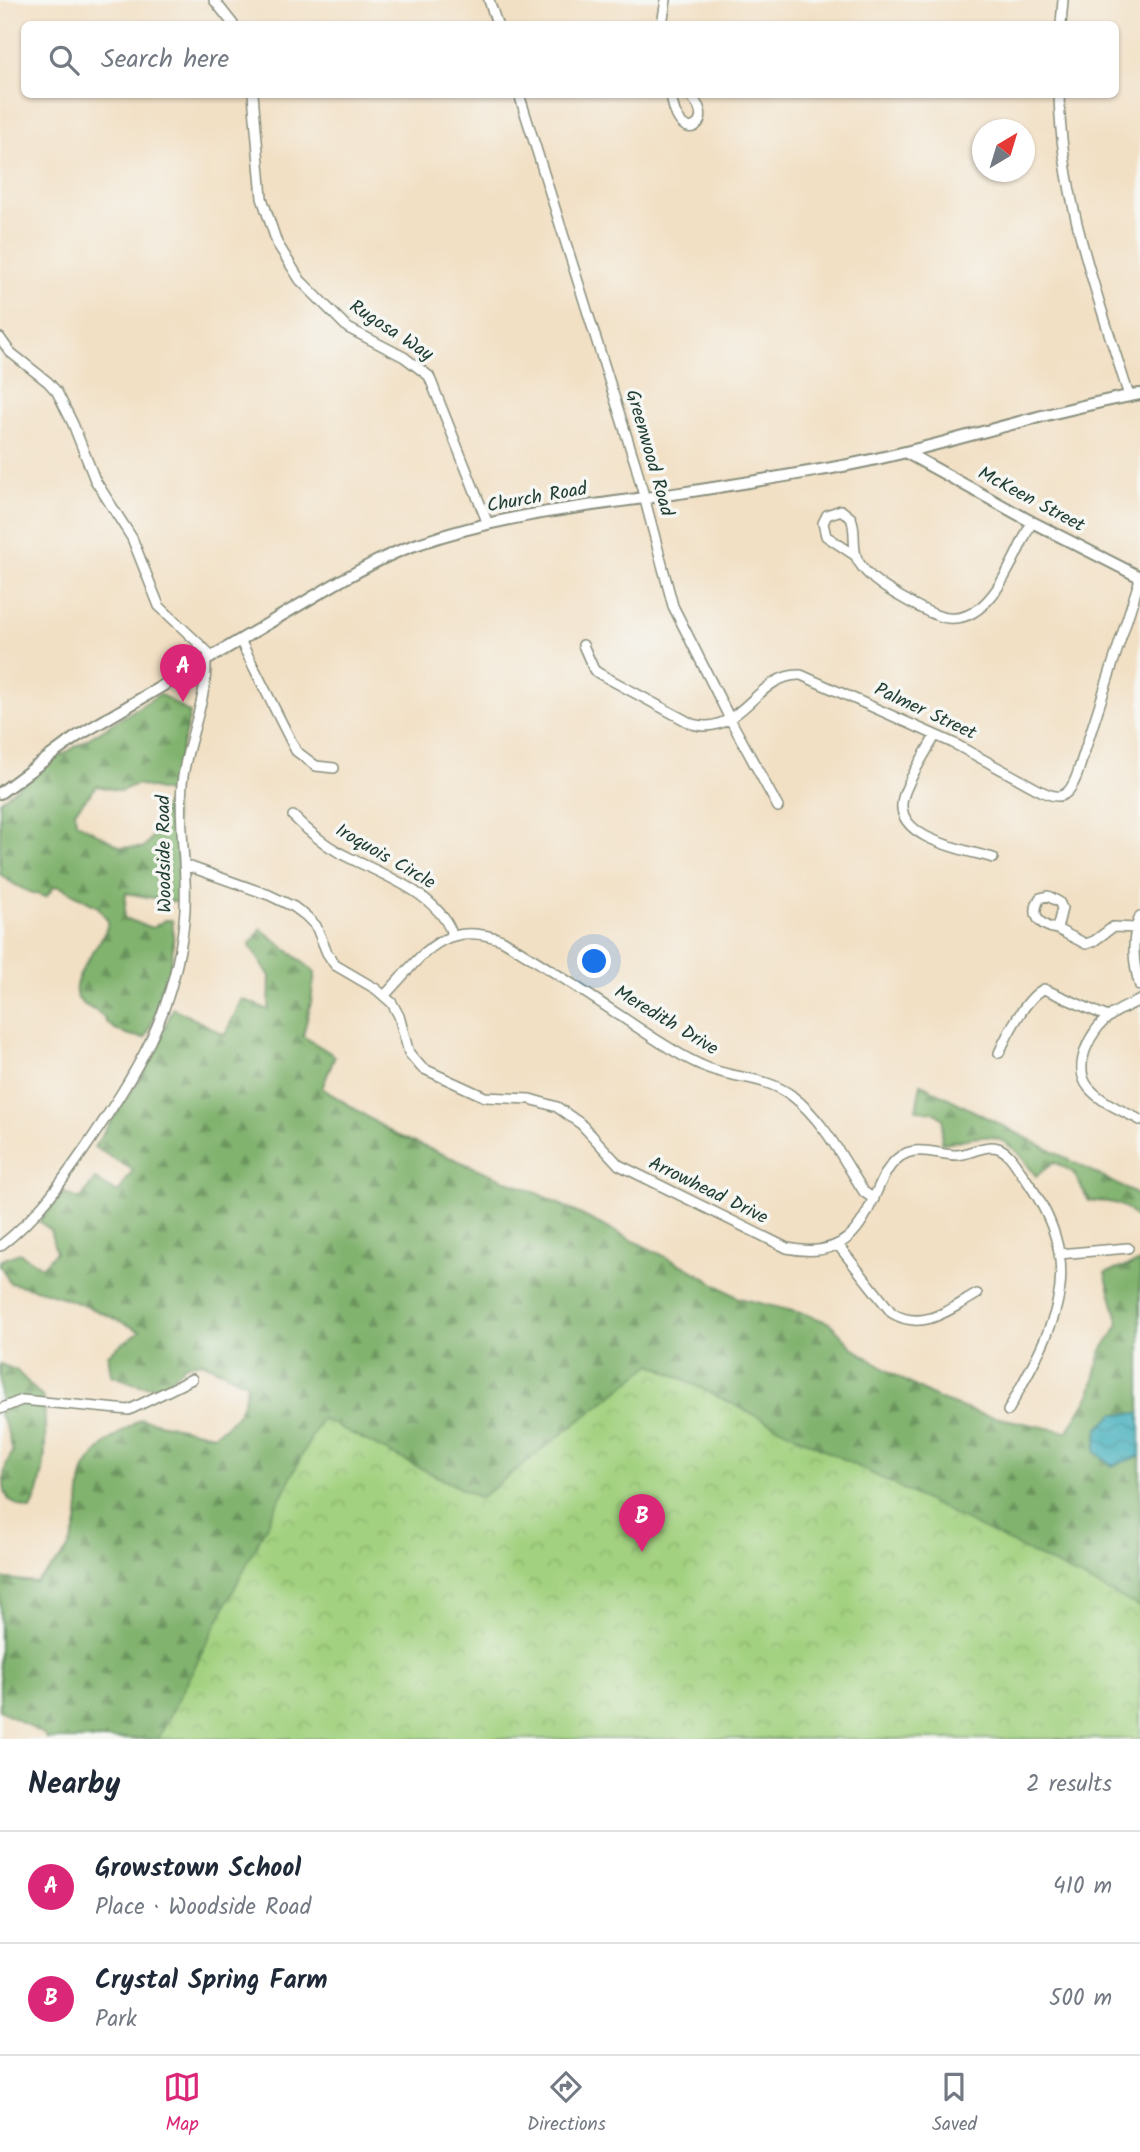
<!DOCTYPE html>
<html lang="en">
<head>
<meta charset="utf-8">
<style>
  body { margin:0; font-family:Kalam,sans-serif; background:#f6f6f7; color:#1f2937 }
  .compass { position:absolute; left:972px; top:119px; width:63px; height:63px; border-radius:50%; background:#fff; box-shadow:0 2px 5px #0004; rotate:38deg }
  .you { position:absolute; left:595px; top:962px; width:24px; height:24px; margin:-18px; border:5px solid #fff; border-radius:50%; background:#1a73e8; box-shadow:0 0 0 10px #1a73e833 }
  .badge { display:grid; place-items:center; width:46px; height:46px; border-radius:50%; background:#db2777; color:#fff; font-size:23px; font-weight:700 }
  .pin { position:absolute; translate:-50% -58px; filter:drop-shadow(0 2px 4px #0008) }
  .pin::after { content:''; position:absolute; top:37px; width:24px; height:21px; background:inherit; clip-path:polygon(0 0,100% 0,50% 100%) }
  .list { margin:0; padding:0; list-style:none }
  h2 { display:flex; justify-content:space-between; align-items:center; height:91px; margin:0; padding:0 28px; font-size:30px }
  h2 small { font-size:23px; font-weight:400; color:#747a83 }
  .list li { display:grid; grid-template-columns:46px 1fr auto; gap:21px; align-items:center; box-sizing:border-box; height:112px; padding:0 28px; border-top:2px solid #e0e1e3 }
  .list b { display:block; font-size:26px; white-space:nowrap }
  .list p { margin:0; font-size:23px; white-space:nowrap; color:#747a83 }
  .list em { font-size:23px; font-style:normal; color:#747a83 }
  .icon { flex:none; width:38px; height:38px; fill:none; stroke:currentColor; stroke-width:2; stroke-linecap:round; stroke-linejoin:round }
  .map { position:relative; flex:none; width:1140px; height:1739px; overflow:hidden }
  .search { position:absolute; background:#fff; box-shadow:0 2px 5px #0004; left:21px; right:21px; top:21px; height:77px; display:flex; align-items:center; gap:18px; box-sizing:border-box; padding:0 24px; border-radius:10px; color:#747a83; font-size:26px }
  .sheet { height:315px; background:#fff }
  nav { display:flex; justify-content:space-around; align-items:center; box-sizing:border-box; height:98px; border-top:2px solid #e0e1e3; background:#fff; font-size:19px; color:#747a83 }
  nav a { display:grid; justify-items:center; gap:4px }
  nav .on { color:#db2777 }
  .map>svg:first-child { display:block }
  .forest { fill:url(#forest-firs); stroke:#507851; stroke-width:2 }
  .park { fill:url(#park-crowns); stroke:#60875a; stroke-width:2 }
  .water { fill:url(#water-waves); stroke:#2f7678; stroke-width:2 }
  .lines { fill:none; stroke-linecap:round; stroke-linejoin:round }
  .minor-casing { stroke:#888e7c; stroke-width:12 }
  .tertiary-casing { stroke:#888e7c; stroke-width:14 }
  .minor { stroke:#fff; stroke-width:9 }
  .tertiary { stroke:#fff; stroke-width:10 }
  .labels { text-anchor:middle; dominant-baseline:central; stroke-width:7; stroke-linejoin:round; paint-order:stroke }
  .street-label { font-size:19px; fill:#1f3d34; stroke:#f6f6f2 }
</style>
</head>
<body>
<div class="map">
<svg width="1140" height="1739" viewBox="0 0 1140 1739">
  <defs>
    <pattern id="forest-firs" width="22" height="20" patternUnits="userSpaceOnUse" patternTransform="scale(1.75)"><rect width="22" height="20" fill="#81b36e"/><path d="M5 1l3.5 6h-7zM16 11l3.5 6h-7z" fill="#69935b"/></pattern>
    <pattern id="park-crowns" width="20" height="18" patternUnits="userSpaceOnUse" patternTransform="scale(1.75)"><rect width="20" height="18" fill="#a2d17f"/><path d="M2 6a3 3 0 1 1 6 0M12 15a3 3 0 1 1 6 0" fill="none" stroke="#8bb46e"/></pattern>
    <pattern id="water-waves" width="16" height="10" patternUnits="userSpaceOnUse" patternTransform="scale(1.75)"><rect width="16" height="10" fill="#3faebc"/><path d="M0 5q4-4 8 0t8 0" fill="none" stroke="#348f9a"/></pattern>
  </defs>
  <rect width="100%" height="100%" fill="#f6f6f2"/>
  <filter id="ink" filterUnits="userSpaceOnUse"><feTurbulence type="fractalNoise" baseFrequency=".0143" numOctaves="2"/><feDisplacementMap in="SourceGraphic" scale="14" xChannelSelector="R" yChannelSelector="G"/><feConvolveMatrix kernelMatrix="1 2 1 2 8 2 1 2 1" color-interpolation-filters="sRGB"/></filter>
  <filter id="wash" filterUnits="userSpaceOnUse"><feTurbulence type="fractalNoise" baseFrequency=".00686" numOctaves="4" result="noise"/><feDisplacementMap in="SourceGraphic" scale="28" xChannelSelector="R" yChannelSelector="G"/><feGaussianBlur stdDeviation="1.57" result="paint"/><feColorMatrix in="noise" values="0 0 0 0 0 0 0 0 0 0 0 0 0 0 0 0 0 1.4 0 .05"/><feComposite in="paint" operator="in"/></filter>
  <g filter="url(#wash)">
    <rect width="100%" height="100%" fill="#f2e0c5"/>
    <path class="forest" d="M 160,694 L 190,713 L 171,793 L 136,784 L 121,791 L 97,786 L 75,811 L 76,822 L 121,847 L 143,848 C 156,835 160,821 165,804 L 173,802 L 181,903 L 126,893 L 124,918 L 152,928 L 165,920 L 172,920 C 178,960 162,1003 145,1038 C 133,1036 120,1034 110,1025 C 106,1022 104,1017 99,1013 C 94,1009 86,1007 81,1002 C 60,983 107,943 108,921 L 98,907 L 59,886 L 54,887 L 46,897 C 27,892 15,886 0,874 L 0,801 L 46,765 Z
      M 261,929 L 315,972 L 311,1002 L 303,1036 L 335,1056 L 322,1088 L 396,1135 L 539,1194 L 688,1268 L 739,1298 L 805,1314 L 830,1323 L 853,1348 L 894,1375 L 938,1399 L 980,1414 L 1067,1432 L 1090,1395 L 1101,1352 L 1119,1324 L 1105,1273 L 1140,1262 L 1140,1739 L 47,1739 L 45,1735 L 0,1710 L 0,1578 L 35,1582 C 64,1559 77,1545 79,1506 C 80,1495 80,1480 85,1469 C 97,1446 121,1432 141,1419 L 213,1435 C 237,1420 244,1410 247,1383 L 202,1362 L 184,1365 C 160,1397 144,1387 111,1375 L 108,1354 L 140,1331 C 99,1310 56,1292 10,1283 L 0,1265 L 0,1261 L 19,1253 L 42,1267 L 56,1252 L 50,1230 L 39,1221 L 64,1193 L 80,1200 L 95,1179 L 118,1193 L 133,1170 L 94,1147 L 144,1072 L 173,1008 L 225,1035 L 242,999 L 269,1010 L 270,976 L 249,945 Z
      M 921,1084 L 1140,1196 L 1140,1222 C 1123,1202 1114,1201 1089,1201 L 1073,1172 L 1054,1162 L 1036,1176 C 1022,1157 1007,1134 980,1137 C 967,1138 954,1142 941,1143 L 943,1119 L 934,1112 L 916,1110 Z
      M 0,1364 L 16,1370 L 44,1399 C 46,1438 48,1474 31,1510 C 24,1507 16,1505 10,1501 C 0,1489 3,1465 13,1452 L 8,1433 L 0,1414 Z"/>
    <path class="park" d="M 652,1364 L 1140,1607 L 1140,1739 L 158,1739 L 321,1418 L 480,1498 Z"/>
    <path class="water" d="M 1140,1413 L 1140,1456 L 1112,1466 L 1095,1451 L 1098,1429 L 1114,1414 Z"/>
  </g>
  <g filter="url(#ink)">
    <g class="lines">
      <g class="minor-casing">
        <path id="minor" d="M 214,0 L 233,24
          M 489,0 L 497,24
          M 662,24 L 666,0
          M 1061,24 L 1063,0
          M 253,94 L 262,198 L 277,243 L 300,280 L 348,328 L 404,357 L 429,376 L 488,524
          M 519,94 L 636,466 L 673,606 L 730,719 L 778,807
          M 671,94 C 679,156 723,117 686,94
          M 1059,94 C 1061,199 1098,297 1129,396
          M 0,338 L 10,352 L 48,382 L 57,392 L 73,424 L 95,480 L 132,538 L 159,606 L 212,656
          M 856,556 L 826,536 L 823,523 L 827,515 L 841,510 L 851,518 C 857,531 851,548 858,561 C 870,581 893,593 913,604 C 923,609 936,617 948,618 C 993,623 1015,553 1032,522
          M 240,640 L 296,751 L 316,766 L 334,768
          M 583,645 L 594,670 L 600,674 L 692,724 C 741,738 756,673 801,675 L 953,743 L 1037,789 C 1059,801 1068,799 1077,775 L 1140,579
          M 935,736 C 925,754 908,779 903,798 C 892,839 967,850 993,858
          M 293,816 C 308,831 322,843 340,853 C 377,873 438,892 452,934
          M 185,865 L 269,895 L 294,907 L 306,916 L 316,926 L 327,953 L 335,965 L 376,989 L 392,1003 L 399,1016 L 409,1053 L 422,1068 L 485,1097 L 530,1099 L 557,1107 L 581,1124 L 619,1165 L 787,1248 C 886,1268 862,1159 914,1151 C 928,1149 943,1155 957,1155 C 971,1154 984,1144 998,1148 C 1010,1152 1016,1166 1023,1175 C 1051,1214 1069,1255 1057,1304 C 1050,1337 1024,1380 1008,1411
          M 1048,896 L 1059,902 L 1062,908 L 1057,929 C 1039,926 1030,915 1040,898 Z
          M 1140,916 C 1131,937 1133,965 1140,986
          M 1057,929 L 1086,944 L 1094,941 L 1113,927 L 1136,928
          M 385,995 C 422,956 443,918 502,940 C 542,964 580,989 619,1015 C 645,1032 672,1052 701,1065 C 731,1080 761,1074 791,1095 C 823,1119 843,1159 864,1192 L 874,1199
          M 1140,1000 C 1130,1005 1119,1009 1110,1016 C 1091,1029 1071,1067 1089,1088 C 1102,1103 1123,1111 1140,1120
          M 999,1053 C 1007,1035 1026,997 1044,989 L 1108,1017
          M 838,1245 L 892,1313 C 923,1332 950,1309 977,1294
          M 0,1246 C 36,1219 61,1183 86,1147 C 137,1072 174,1014 184,922 C 189,875 178,830 182,784 C 186,742 207,704 206,660
          M 1059,1254 L 1128,1248
          M 0,1409 L 22,1400 L 129,1410 L 192,1379"/>
      </g>
      <g class="tertiary-casing">
        <path id="tertiary" d="M 907,453 L 1032,522 L 1140,577
          M 0,793 L 76,737 L 340,581 C 366,567 392,552 421,543 C 498,516 579,507 659,496 C 717,488 774,478 832,468 C 936,449 1036,413 1140,394"/>
      </g>
      <use href="#minor" class="minor"/>
      <use href="#tertiary" class="tertiary"/>
    </g>
  </g>
  <g class="labels">
    <g class="street-label">
      <text transform="translate(391 331) rotate(33)">Rugosa Way</text>
      <text transform="translate(649 453) rotate(74)">Greenwood Road</text>
      <text transform="translate(537 498) rotate(-10)">Church Road</text>
      <text transform="translate(1031 500) rotate(28)">McKeen Street</text>
      <text transform="translate(925 712) rotate(25)">Palmer Street</text>
      <text transform="translate(165 854) rotate(-91)">Woodside Road</text>
      <text transform="translate(385 857) rotate(30)">Iroquois Circle</text>
      <text transform="translate(666 1021) rotate(31)">Meredith Drive</text>
      <text transform="translate(708 1191) rotate(26)">Arrowhead Drive</text>
    </g>
  </g>
</svg>
<svg class="compass" viewBox="-18 -18 36 36"><path d="M0-13l5 13h-10z" fill="#e53935"/><path d="M0 13l5-13h-10z" fill="#747a83"/></svg>
<div class="you"></div>
<div class="pin badge" style="left:183px;top:702px">A</div>
<div class="pin badge" style="left:642px;top:1552px">B</div>
<div class="search"><svg class="icon" aria-label="search" viewBox="0 0 24 24"><circle cx="10" cy="10" r="6"/><path d="M15 15l6 6"/></svg>Search here</div>
</div>
<section class="sheet">
<h2>Nearby<small>2 results</small></h2>
<ul class="list">
<li><span class="badge">A</span><div><b>Growstown School</b><p>Place · Woodside Road</p></div><em>410 m</em></li>
<li><span class="badge">B</span><div><b>Crystal Spring Farm</b><p>Park</p></div><em>500 m</em></li>
</ul>
</section>
<nav>
<a class="on"><svg class="icon" aria-label="map" viewBox="0 0 24 24"><path d="M3 6l6-2 6 2 6-2v14l-6 2-6-2-6 2zM9 4v14M15 6v14"/></svg>Map</a>
<a><svg class="icon" aria-label="directions" viewBox="0 0 24 24"><path d="M12 3l9 9-9 9-9-9zM9 14v-3h6M13 9l2 2-2 2"/></svg>Directions</a>
<a><svg class="icon" aria-label="saved" viewBox="0 0 24 24"><path d="M7 4h10v16l-5-4-5 4z"/></svg>Saved</a>
</nav>
</body>
</html>
